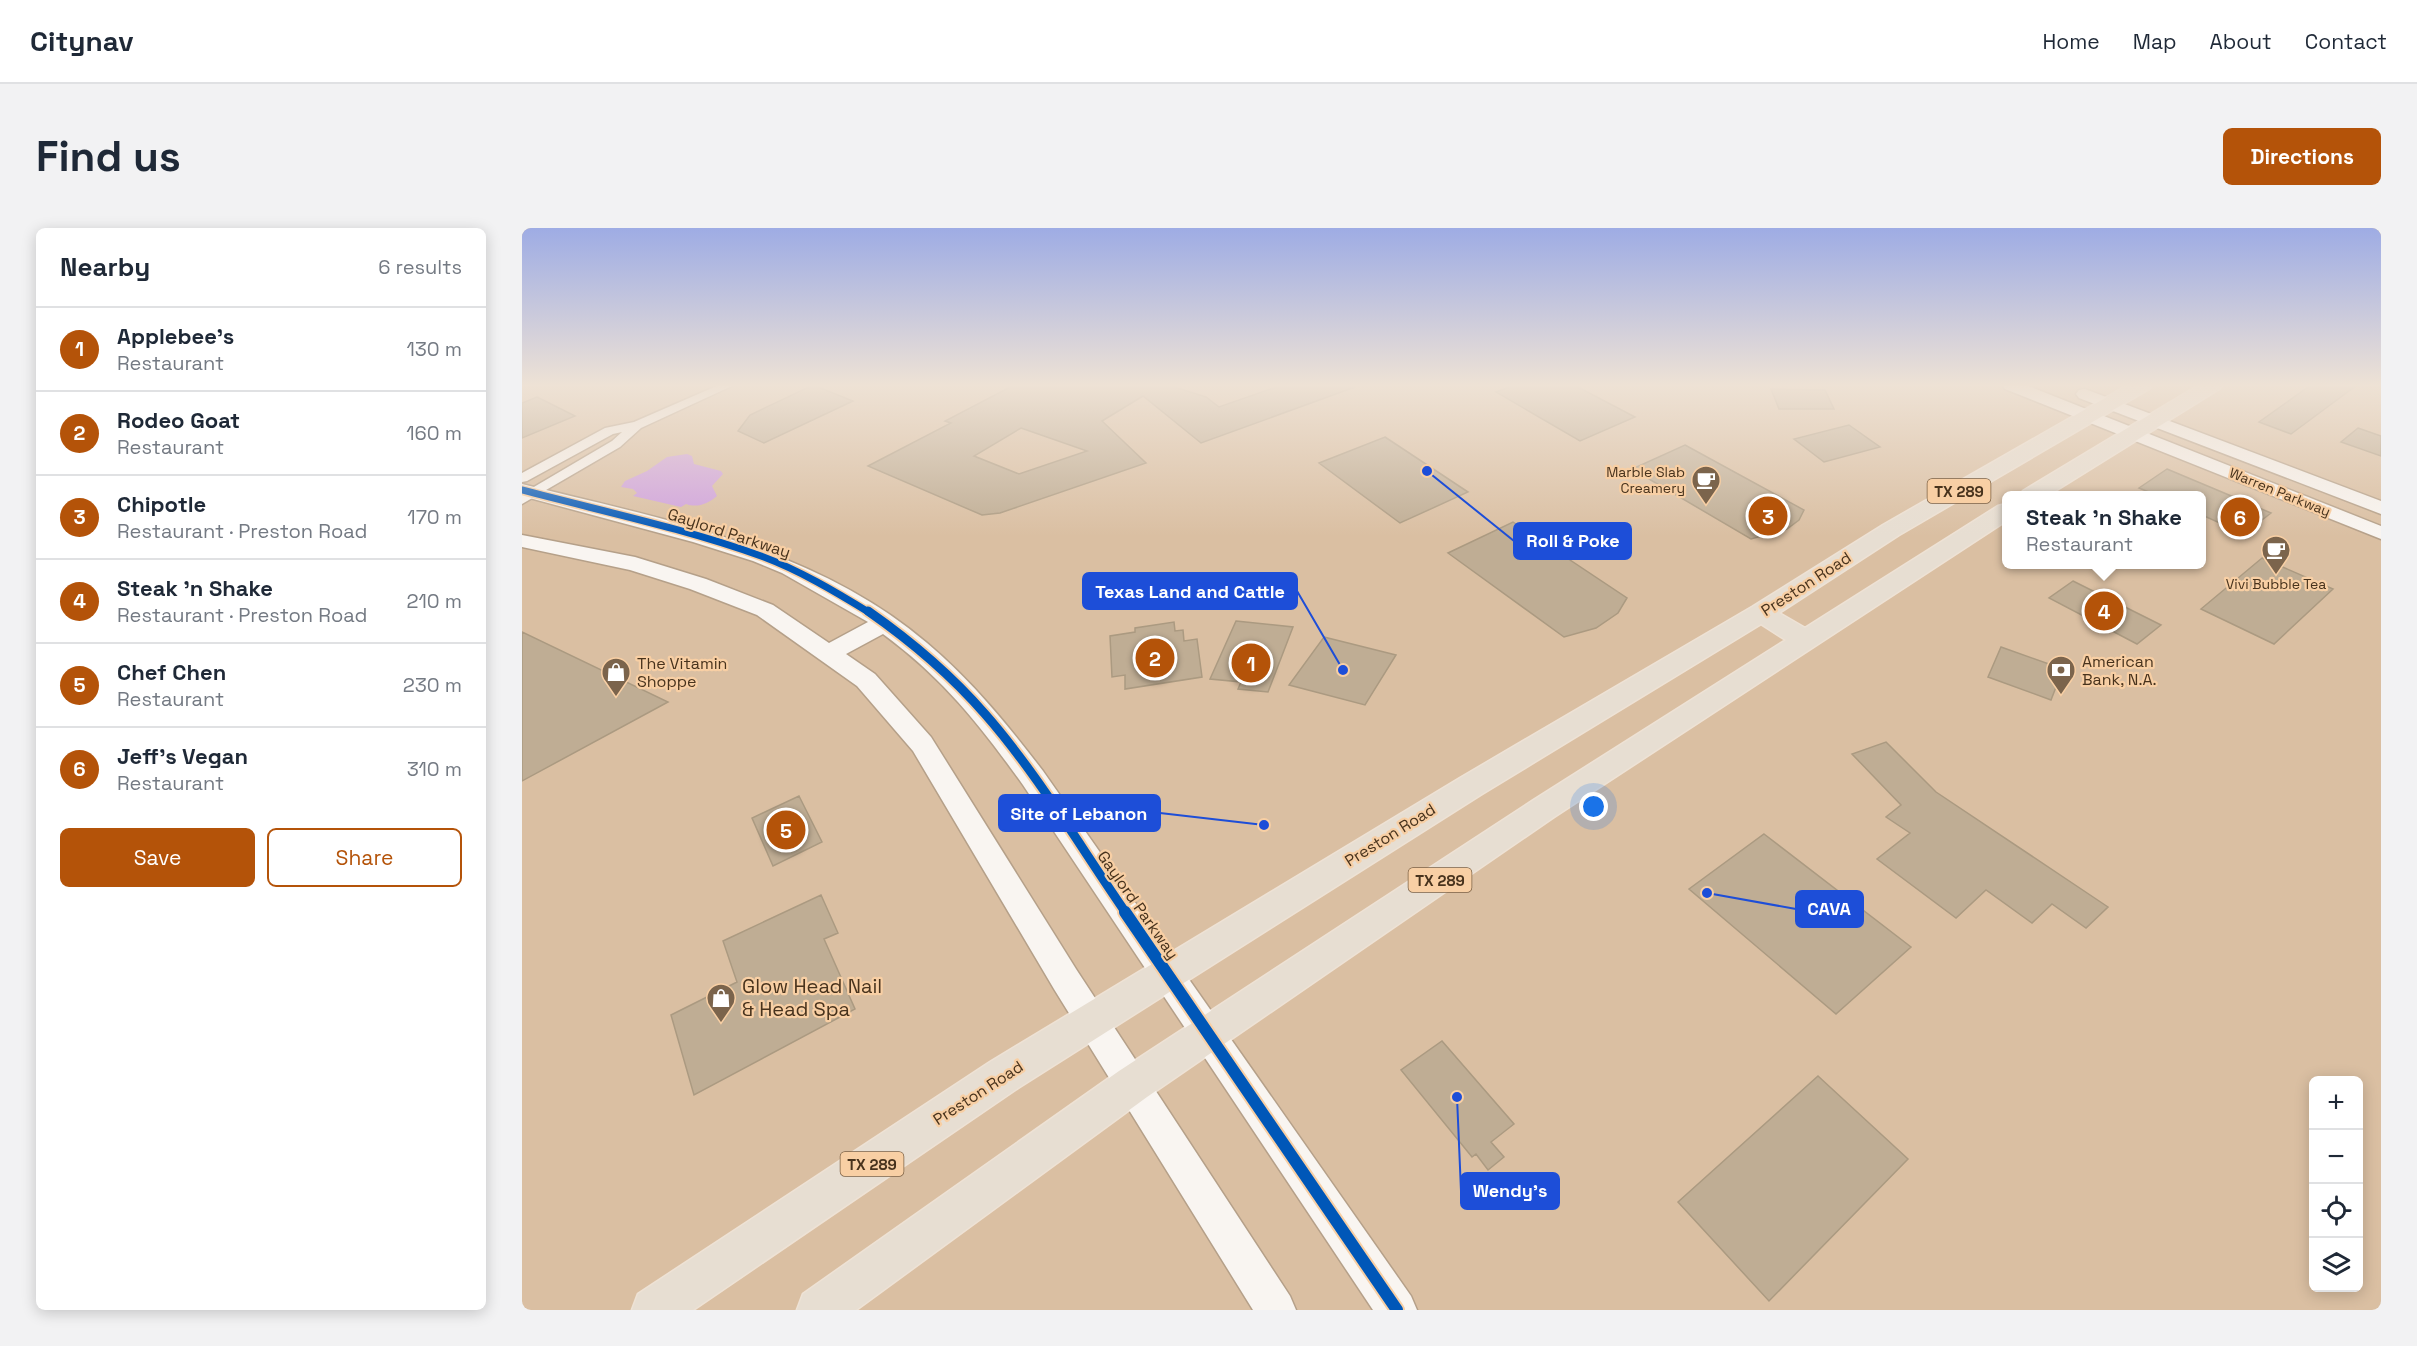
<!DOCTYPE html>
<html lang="en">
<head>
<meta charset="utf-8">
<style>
  body { margin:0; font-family:"Space Grotesk",sans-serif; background:#f2f2f3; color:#1f2937 }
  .controls { position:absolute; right:18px; bottom:18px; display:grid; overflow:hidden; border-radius:9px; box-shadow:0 3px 15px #0003 }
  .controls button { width:54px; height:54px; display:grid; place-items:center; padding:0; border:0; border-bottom:2px solid #e0e1e3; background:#fff; color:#1f2937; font:30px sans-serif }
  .you { position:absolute; left:1072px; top:579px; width:21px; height:21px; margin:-15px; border:4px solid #fff; border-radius:50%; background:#1a73e8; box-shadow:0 0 0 9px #1a73e833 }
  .badge { display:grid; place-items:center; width:39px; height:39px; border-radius:50%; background:#b45309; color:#fff; font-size:20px; font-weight:700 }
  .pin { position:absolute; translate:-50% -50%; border:3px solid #fff; box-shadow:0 2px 6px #0006 }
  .popup { position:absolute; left:1480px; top:263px; width:204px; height:78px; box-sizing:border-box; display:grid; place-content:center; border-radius:9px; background:#fff; filter:drop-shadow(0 2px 4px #0005); font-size:20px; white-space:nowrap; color:#747a83 }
  .popup b { font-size:22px; color:#1f2937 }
  .popup::after { content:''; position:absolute; left:50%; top:100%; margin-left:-12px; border:12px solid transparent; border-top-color:#fff }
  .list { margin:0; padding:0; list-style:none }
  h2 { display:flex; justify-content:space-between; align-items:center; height:78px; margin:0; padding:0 24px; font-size:26px }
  h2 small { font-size:20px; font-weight:400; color:#747a83 }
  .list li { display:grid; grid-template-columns:39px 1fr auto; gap:18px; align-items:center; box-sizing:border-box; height:84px; padding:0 24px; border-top:2px solid #e0e1e3 }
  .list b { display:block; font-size:22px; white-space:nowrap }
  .list p { margin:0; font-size:20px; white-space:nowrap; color:#747a83 }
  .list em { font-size:20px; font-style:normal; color:#747a83 }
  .actions { display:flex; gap:12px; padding:18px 24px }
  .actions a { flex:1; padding:14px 0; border:2px solid #b45309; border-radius:9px; text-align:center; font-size:21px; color:#b45309 }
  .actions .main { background:#b45309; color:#fff }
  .icon { flex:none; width:33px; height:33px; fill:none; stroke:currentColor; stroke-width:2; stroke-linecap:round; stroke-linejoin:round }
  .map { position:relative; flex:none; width:1859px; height:1082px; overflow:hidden; border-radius:9px }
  header { display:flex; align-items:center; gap:36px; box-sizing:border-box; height:84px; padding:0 30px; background:#fff; border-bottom:2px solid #e0e1e3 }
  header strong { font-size:28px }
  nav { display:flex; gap:33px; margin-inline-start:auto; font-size:21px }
  .intro { display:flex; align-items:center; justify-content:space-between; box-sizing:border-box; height:144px; padding:0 36px }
  h1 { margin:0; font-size:42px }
  .button { padding:15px 27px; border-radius:9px; background:#b45309; color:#fff; font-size:21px; font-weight:700 }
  main { display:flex; gap:36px; padding:0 36px }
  aside { flex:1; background:#fff; border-radius:9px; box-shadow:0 3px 15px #0003 }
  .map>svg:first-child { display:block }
  .water { fill:#cfa1de }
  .building { fill:#bfad94; stroke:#ab9a81; stroke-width:1.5; fill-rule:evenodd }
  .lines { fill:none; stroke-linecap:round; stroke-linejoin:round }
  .street-casing { stroke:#b5a089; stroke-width:3 }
  .secondary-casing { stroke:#b5a089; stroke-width:3 }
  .primary-casing { stroke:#eee2d5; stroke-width:3 }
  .street { fill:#f9f5f1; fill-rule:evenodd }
  .secondary { fill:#f9f5f1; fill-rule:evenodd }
  .primary { fill:#e7ded2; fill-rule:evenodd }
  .cycleway-far2-casing { stroke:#f8cfa4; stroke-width:10 }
  .cycleway-far1-casing { stroke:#f8cfa4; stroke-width:13 }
  .cycleway-casing { stroke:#f8cfa4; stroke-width:16 }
  .cycleway-far2 { stroke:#0057b8; stroke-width:7 }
  .cycleway-far1 { stroke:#0057b8; stroke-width:9 }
  .cycleway { stroke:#0057b8; stroke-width:12 }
  .labels { text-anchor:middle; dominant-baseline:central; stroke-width:4.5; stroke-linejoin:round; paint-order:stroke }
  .far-poi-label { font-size:14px; fill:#48331d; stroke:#f8cfa4; text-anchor:end }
  .far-street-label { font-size:14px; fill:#48331d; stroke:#f8cfa4 }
  .shield { fill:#f8cfa4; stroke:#7d6246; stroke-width:1.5 }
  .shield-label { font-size:15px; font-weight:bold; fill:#48331d }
  .street-label { font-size:16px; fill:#48331d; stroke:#f8cfa4 }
  .poi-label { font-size:16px; fill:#48331d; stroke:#f8cfa4; text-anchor:start }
  .near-poi-label { font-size:20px; fill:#48331d; stroke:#f8cfa4; text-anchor:start }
  .leader { fill:none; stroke:#1d4ed8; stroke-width:2 }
  .callout-dot { fill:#1d4ed8; stroke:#f8cfa4; stroke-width:2 }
  .callout { fill:#1d4ed8; stroke:#1d4ed8; stroke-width:2 }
  .callout-label { font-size:18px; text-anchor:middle; font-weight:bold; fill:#fff }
</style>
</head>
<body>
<header>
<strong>Citynav</strong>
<nav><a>Home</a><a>Map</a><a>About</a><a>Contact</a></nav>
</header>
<div class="intro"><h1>Find us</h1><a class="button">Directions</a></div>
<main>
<aside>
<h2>Nearby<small>6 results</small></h2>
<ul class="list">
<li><span class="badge">1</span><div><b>Applebee's</b><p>Restaurant</p></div><em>130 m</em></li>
<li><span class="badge">2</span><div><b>Rodeo Goat</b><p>Restaurant</p></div><em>160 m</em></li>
<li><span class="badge">3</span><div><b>Chipotle</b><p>Restaurant · Preston Road</p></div><em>170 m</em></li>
<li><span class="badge">4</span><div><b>Steak 'n Shake</b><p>Restaurant · Preston Road</p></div><em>210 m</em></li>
<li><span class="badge">5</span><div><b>Chef Chen</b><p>Restaurant</p></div><em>230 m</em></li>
<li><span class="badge">6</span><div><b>Jeff's Vegan</b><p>Restaurant</p></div><em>310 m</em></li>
</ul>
<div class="actions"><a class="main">Save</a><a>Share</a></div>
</aside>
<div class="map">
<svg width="1859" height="1082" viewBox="0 0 1859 1082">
  <rect width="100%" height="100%" fill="#dabfa2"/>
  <path class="water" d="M 165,226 L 170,228 L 172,236 L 199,243 L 201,246 L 190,258 L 195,268 C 186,276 175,280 164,276 L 159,279 L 111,268 L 115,265 L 111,261 L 99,259 L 103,253 L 125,243 L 145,229 Z"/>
  <path class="building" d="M 291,157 L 331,173 L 242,215 L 216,203 L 228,187 Z
    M 492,157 L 646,157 L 684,169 L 697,179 L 760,157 L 832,157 L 833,159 L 679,215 L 621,168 L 580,193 L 624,235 L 478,285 L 460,287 L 346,238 L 429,195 L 423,193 ZM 499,200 L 565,223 L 497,246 L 452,228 Z
    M 992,157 L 1052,157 L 1113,189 L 1058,213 L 974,164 Z
    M 1789,157 L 1835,157 L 1769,206 L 1737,194 Z
    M 1249,161 L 1303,162 L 1312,181 L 1257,181 Z
    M 15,169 L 53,188 L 0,210 L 0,175 Z
    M 1327,197 L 1358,219 L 1302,234 L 1272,211 Z
    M 1836,200 L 1859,208 L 1859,228 L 1819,214 Z
    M 863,209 L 946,264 L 878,295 L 797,235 Z
    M 1163,217 L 1282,282 L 1277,292 L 1265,301 L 1229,311 L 1110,241 Z
    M 1645,241 L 1707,267 L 1749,285 L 1722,306 L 1680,287 L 1680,267 L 1634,267 L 1617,260 Z
    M 991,294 L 1105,370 L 1096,385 L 1074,400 L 1042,409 L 926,325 Z
    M 1740,330 L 1811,361 L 1752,416 L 1679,381 Z
    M 1551,353 L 1639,397 L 1615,416 L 1527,370 Z
    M 714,393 L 771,399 L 746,464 L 716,461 L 719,454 L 688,451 Z
    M 652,394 L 653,403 L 661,402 L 662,413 L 675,411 L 680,449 L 603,461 L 603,447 L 590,449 L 588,408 L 613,404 L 613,400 Z
    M 0,404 L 146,474 L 0,553 Z
    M 802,409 L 874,427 L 843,477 L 767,457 Z
    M 1479,419 L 1541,441 L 1529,472 L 1466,449 Z
    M 1364,514 L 1414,564 L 1586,679 L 1564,700 L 1530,676 L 1510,695 L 1464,662 L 1434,690 L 1355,631 L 1388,605 L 1364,589 L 1379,577 L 1330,526 Z
    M 277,568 L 300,614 L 251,638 L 230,590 Z
    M 1242,606 L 1389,719 L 1314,786 L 1167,661 Z
    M 299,667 L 316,705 L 302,711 L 333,781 L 172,867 L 149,787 L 215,754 L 201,713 Z
    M 920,813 L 992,896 L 969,914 L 982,929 L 966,942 L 954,926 L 950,929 L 879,842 Z
    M 1296,848 L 1386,931 L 1247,1073 L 1156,974 Z"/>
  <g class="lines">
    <g class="street-casing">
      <path id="street" d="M 197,157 L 212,157 L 119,200 L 98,219 L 0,276 L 0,266 L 90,213 L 100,204 L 91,206 L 5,253 L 0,254 L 0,245 L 83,200 L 112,194 Z"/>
    </g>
    <g class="secondary-casing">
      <path id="secondary" d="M 1480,157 L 1504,157 L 1859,298 L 1859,311 L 1483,161 Z
        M 1563,161 L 1859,273 L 1859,286 L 1557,170 L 1554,166 L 1557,162 Z
        M 0,256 C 140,291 293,319 405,415 C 451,454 485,496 521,543 L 889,1068 L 895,1082 L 851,1082 L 501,557 C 458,497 421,450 361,406 L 324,426 L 353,446 L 409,509 L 554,741 L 768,1068 L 774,1082 L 731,1082 L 532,761 L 391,523 L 335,458 L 235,387 L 168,361 L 108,342 L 0,319 L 0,307 L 113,329 L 184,351 L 251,377 L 307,415 L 346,394 L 260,345 L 231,333 L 171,314 L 0,268 Z"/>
    </g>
    <g class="primary-casing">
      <path id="primary" d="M 1606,157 L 1630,157 L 1627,161 L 1377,307 L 1257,385 L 1283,400 L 1476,278 L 1484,276 L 1484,293 L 1032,589 L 625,869 L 334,1082 L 275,1082 L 281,1066 L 597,843 L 1010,573 L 1264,412 L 1239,396 L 960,566 L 496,860 L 171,1082 L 110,1082 L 116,1066 L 468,834 L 938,550 L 1230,379 L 1361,297 Z
        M 1677,157 L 1700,157 L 1697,161 L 1525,268 L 1498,268 L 1501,263 Z"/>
    </g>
    <use href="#street" class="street"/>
    <use href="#secondary" class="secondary"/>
    <use href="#primary" class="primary"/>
    <g class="cycleway-far2-casing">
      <path id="cycleway-far2" d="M 0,262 C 79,283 161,300 239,328 C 277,342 314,364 348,385"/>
    </g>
    <g class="cycleway-far1-casing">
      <path id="cycleway-far1" d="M 346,383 C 389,413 429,447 463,486 C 515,545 559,620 604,685"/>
    </g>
    <g class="cycleway-casing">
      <path id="cycleway" d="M 603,684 L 875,1082"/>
    </g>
    <use href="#cycleway-far2" class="cycleway-far2"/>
    <use href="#cycleway-far1" class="cycleway-far1"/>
    <use href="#cycleway" class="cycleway"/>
  </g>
  <linearGradient id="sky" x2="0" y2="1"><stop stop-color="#9eace4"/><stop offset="0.51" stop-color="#eee2d5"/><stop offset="1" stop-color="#eee2d5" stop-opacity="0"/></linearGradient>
  <rect width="1859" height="308" fill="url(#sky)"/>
  <defs>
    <g id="cafe-pin" transform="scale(1.5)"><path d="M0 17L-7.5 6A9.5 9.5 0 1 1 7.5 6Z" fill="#7b644c" stroke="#f8cfa4"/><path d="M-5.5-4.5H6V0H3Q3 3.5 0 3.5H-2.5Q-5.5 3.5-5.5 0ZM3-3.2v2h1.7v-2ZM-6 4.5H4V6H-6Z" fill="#fff"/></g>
    <g id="bank-pin" transform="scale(1.5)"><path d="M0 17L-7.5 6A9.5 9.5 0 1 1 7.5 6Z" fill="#7b644c" stroke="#f8cfa4"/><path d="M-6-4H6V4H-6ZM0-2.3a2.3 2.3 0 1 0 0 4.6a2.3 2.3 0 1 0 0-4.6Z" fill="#fff"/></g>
    <g id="shop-pin" transform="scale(1.5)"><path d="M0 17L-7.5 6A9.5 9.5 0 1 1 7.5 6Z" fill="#7b644c" stroke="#f8cfa4"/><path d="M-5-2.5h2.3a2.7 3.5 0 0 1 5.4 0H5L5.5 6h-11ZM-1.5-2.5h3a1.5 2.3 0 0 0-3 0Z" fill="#fff"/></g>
  </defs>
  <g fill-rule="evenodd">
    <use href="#cafe-pin" x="1184" y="252"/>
    <use href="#cafe-pin" x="1754" y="322"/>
    <use href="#bank-pin" x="1539" y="442"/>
    <use href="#shop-pin" x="94" y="444"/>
    <use href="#shop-pin" x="199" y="770"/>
  </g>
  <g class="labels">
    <g class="far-poi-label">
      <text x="1163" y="244">Marble Slab<tspan x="1163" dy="16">Creamery</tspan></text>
      <text x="1754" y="356" text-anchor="middle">Vivi Bubble Tea</text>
    </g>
    <g class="far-street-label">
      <text transform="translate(1758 264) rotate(22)">Warren Parkway</text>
    </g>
    <g class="shield">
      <rect x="1405.5" y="251" width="63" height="24" rx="4.5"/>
      <rect x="886.5" y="640" width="63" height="24" rx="4.5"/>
      <rect x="318.5" y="924" width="63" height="24" rx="4.5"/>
    </g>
    <g class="shield-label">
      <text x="1437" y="263">TX 289</text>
      <text x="918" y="652">TX 289</text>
      <text x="350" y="936">TX 289</text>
    </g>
    <g class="street-label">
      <text transform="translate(207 305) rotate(18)">Gaylord Parkway</text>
      <text transform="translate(1284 356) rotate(-33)">Preston Road</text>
      <text transform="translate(868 607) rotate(-32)">Preston Road</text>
      <text transform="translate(616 677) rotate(55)">Gaylord Parkway</text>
      <text transform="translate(456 865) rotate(-33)">Preston Road</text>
    </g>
    <g class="poi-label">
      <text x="1560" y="433">American<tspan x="1560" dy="18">Bank, N.A.</tspan></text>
      <text x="115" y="435">The Vitamin<tspan x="115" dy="18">Shoppe</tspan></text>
    </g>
    <g class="near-poi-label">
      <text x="220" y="758">Glow Head Nail<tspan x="220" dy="23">&amp; Head Spa</tspan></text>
    </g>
  </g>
  <path class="leader" d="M905 243L992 313M821 442L775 363M742 597L638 585M1185 665L1274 681M935 869L939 963"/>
  <g class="callout-dot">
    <circle cx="905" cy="243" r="6"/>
    <circle cx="821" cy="442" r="6"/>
    <circle cx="742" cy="597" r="6"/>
    <circle cx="1185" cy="665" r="6"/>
    <circle cx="935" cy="869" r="6"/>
  </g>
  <g class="callout">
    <rect x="992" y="295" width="117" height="36" rx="6"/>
    <rect x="561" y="345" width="214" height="36" rx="6"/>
    <rect x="477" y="567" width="161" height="36" rx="6"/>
    <rect x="1274" y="663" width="67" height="36" rx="6"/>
    <rect x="939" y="945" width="98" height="36" rx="6"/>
  </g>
  <g class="callout-label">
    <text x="1051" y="319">Roll &amp; Poke</text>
    <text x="668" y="370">Texas Land and Cattle</text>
    <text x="557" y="592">Site of Lebanon</text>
    <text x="1307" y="687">CAVA</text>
    <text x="988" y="969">Wendy's</text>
  </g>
</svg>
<div class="controls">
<button>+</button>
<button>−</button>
<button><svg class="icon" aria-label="locate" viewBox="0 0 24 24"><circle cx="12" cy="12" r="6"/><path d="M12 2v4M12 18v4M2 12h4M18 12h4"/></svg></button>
<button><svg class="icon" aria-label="layers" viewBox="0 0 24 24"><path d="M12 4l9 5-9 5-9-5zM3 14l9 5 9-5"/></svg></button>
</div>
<div class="you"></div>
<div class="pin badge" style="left:729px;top:435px">1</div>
<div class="pin badge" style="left:633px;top:430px">2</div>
<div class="pin badge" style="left:1246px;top:288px">3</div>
<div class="pin badge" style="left:1582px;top:383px">4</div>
<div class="popup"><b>Steak 'n Shake</b>Restaurant</div>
<div class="pin badge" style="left:264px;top:602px">5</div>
<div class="pin badge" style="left:1718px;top:289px">6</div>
</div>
</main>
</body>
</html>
